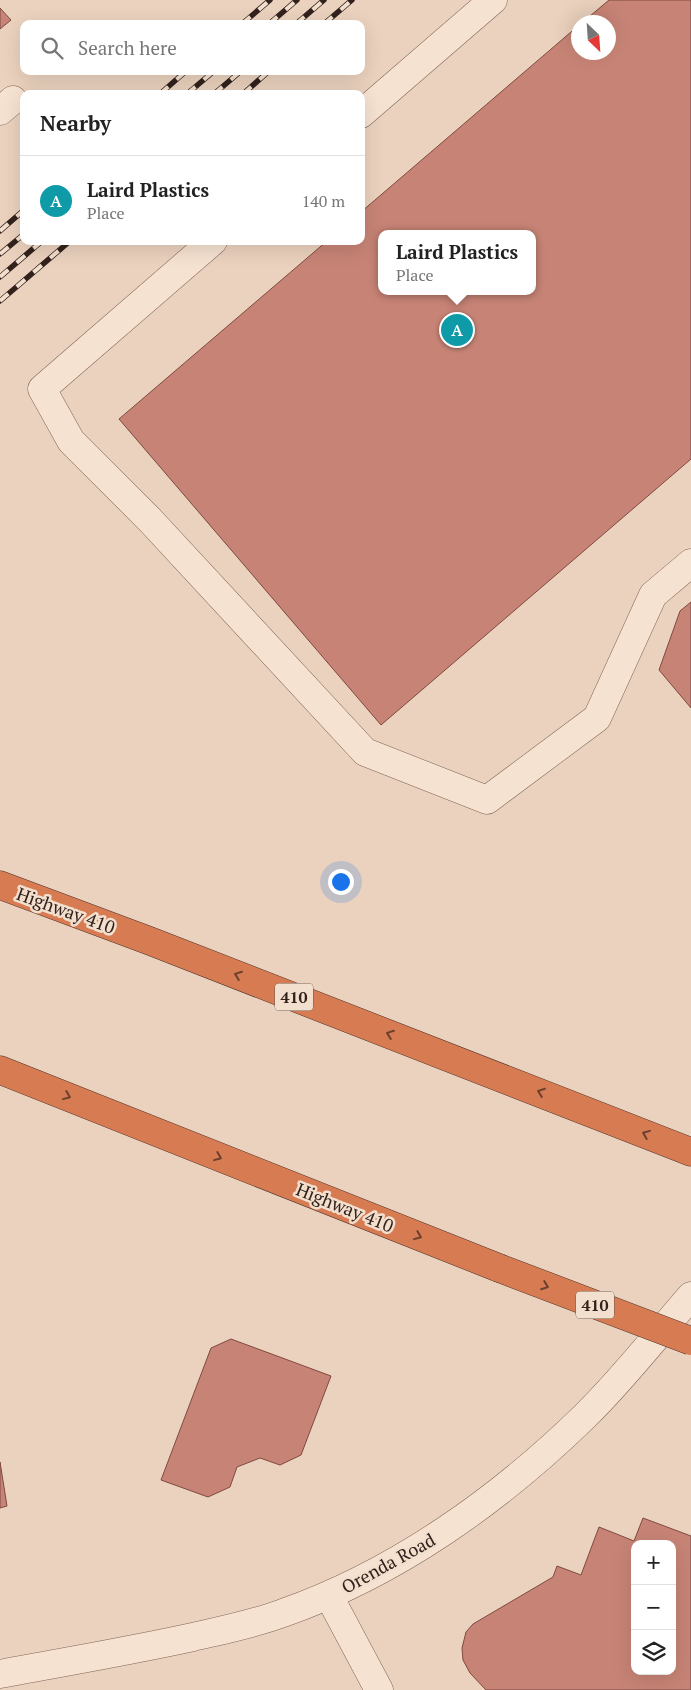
<!DOCTYPE html>
<html lang="en">
<head>
<meta charset="utf-8">
<style>
  body { margin:0; font-family:"PT Serif",serif; background:#f2f2f2; color:#222 }
  .controls { position:absolute; right:15px; bottom:15px; display:grid; overflow:hidden; border-radius:10px; box-shadow:0 5px 20px #0002 }
  .controls button { width:45px; height:45px; display:grid; place-items:center; padding:0; border:0; border-bottom:1px solid #e0e0e0; background:#fff; color:#222; font:25px sans-serif }
  .compass { position:absolute; left:571px; top:15px; width:45px; height:45px; border-radius:50%; background:#fff; box-shadow:0 5px 20px #0002; rotate:155deg }
  .you { position:absolute; left:340px; top:881px; width:18px; height:18px; margin:-12px; border:4px solid #fff; border-radius:50%; background:#1a73e8; box-shadow:0 0 0 8px #1a73e833 }
  .badge { display:grid; place-items:center; width:32px; height:32px; border-radius:50%; background:#2563eb; color:#fff; font-size:16px; font-weight:700 }
  .pin { position:absolute; translate:-50% -50%; border:2px solid #fff; box-shadow:0 1px 5px #0006 }
  .popup { position:absolute; left:378px; top:230px; width:158px; height:65px; box-sizing:border-box; display:grid; place-content:center; border-radius:10px; background:#fff; filter:drop-shadow(0 1px 4px #0005); font-size:16px; white-space:nowrap; color:#767676 }
  .popup b { font-size:19px; color:#222 }
  .popup::after { content:''; position:absolute; left:50%; top:100%; margin-left:-10px; border:10px solid transparent; border-top-color:#fff }
  .list { margin:0; padding:0; list-style:none }
  h2 { display:flex; justify-content:space-between; align-items:center; height:65px; margin:0; padding:0 20px; font-size:21px }
  h2 small { font-size:16px; font-weight:400; color:#767676 }
  .list li { display:grid; grid-template-columns:32px 1fr auto; gap:15px; align-items:center; box-sizing:border-box; height:90px; padding:0 20px; border-top:1px solid #e0e0e0 }
  .list b { display:block; font-size:19px; white-space:nowrap }
  .list p { margin:0; font-size:16px; white-space:nowrap; color:#767676 }
  .list em { font-size:16px; font-style:normal; color:#767676 }
  .icon { flex:none; width:28px; height:28px; fill:none; stroke:currentColor; stroke-width:2; stroke-linecap:round; stroke-linejoin:round }
  .map { position:relative; flex:none; width:691px; height:1690px; overflow:hidden }
  .search { position:absolute; background:#fff; box-shadow:0 5px 20px #0002; left:20px; top:20px; width:345px; height:55px; display:flex; align-items:center; gap:12px; box-sizing:border-box; padding:0 18px; border-radius:10px; color:#767676; font-size:19px }
  .panel { position:absolute; background:#fff; box-shadow:0 5px 20px #0002; left:20px; top:90px; width:345px; height:155px; border-radius:10px }
  .map>svg:first-child { display:block }
  .building { fill:#c78476; stroke:#7f493f; fill-rule:evenodd }
  .lines { fill:none; stroke-linecap:round; stroke-linejoin:round }
  .minor-casing { stroke:#826458; stroke-width:29 }
  .highway-casing { stroke:#4f342c; stroke-width:29 }
  .minor { stroke:#f6e2d1; stroke-width:28 }
  .highway { stroke:#d77b52; stroke-width:28 }
  .rail-casing { stroke:#32211c; stroke-width:5.5 }
  .rail { stroke:#f3dfcd; stroke-width:4; stroke-dasharray:11; stroke-linecap:butt }
  .highway-bridge-casing { stroke:#4f342c; stroke-width:29; stroke-linecap:butt }
  .highway-bridge { stroke:#d77b52; stroke-width:28 }
  .oneway { stroke:#6c402f }
  .labels { text-anchor:middle; dominant-baseline:central; stroke-width:5; stroke-linejoin:round; paint-order:stroke }
  .shield { fill:#f3dfcd; stroke:#6c5a51; stroke-width:1 }
  .shield-label { font-size:16px; font-weight:bold; fill:#32211c }
  .street-label { font-size:18px; fill:#32211c; stroke:#f3dfcd }
</style>
</head>
<body>
<div class="map">
<svg width="691" height="1690" viewBox="0 0 691 1690">
  <rect width="100%" height="100%" fill="#ebd2be"/>
  <path class="building" d="M 609,0 L 691,0 L 691,459 L 381,725 L 119,419 L 327,241 L 361,241 L 361,212 L 578,26 L 578,52 L 608,52 L 608,22 L 583,22 ZM 382,234 L 532,234 L 532,291 L 382,291 Z
    M 0,8 L 11,20 L 0,29 Z
    M 691,602 L 691,708 L 659,670 L 680,611 Z
    M 231,1339 L 331,1376 L 301,1455 L 280,1465 L 260,1458 L 237,1467 L 230,1487 L 208,1497 L 161,1480 L 211,1348 Z
    M 0,1462 L 7,1506 L 0,1508 Z
    M 643,1518 L 691,1536 L 691,1690 L 486,1690 L 470,1673 L 463,1660 L 462,1648 L 466,1632 L 473,1624 L 553,1577 L 557,1566 L 581,1575 L 599,1527 L 634,1541 ZM 635,1544 L 672,1544 L 672,1671 L 635,1671 Z"/>
  <g class="lines">
    <g class="minor-casing">
      <path id="minor" d="M 0,111 L 13,100
        M 361,114 L 493,0
        M 213,241 L 42,389 L 71,441 L 150,520 L 365,752 L 487,800 L 597,718 L 653,595 L 691,563
        M 329,1596 L 379,1690
        M 0,1674 C 64,1662 129,1651 193,1637 C 223,1630 254,1624 283,1613 C 397,1573 500,1499 585,1416 C 623,1379 656,1336 691,1296"/>
    </g>
    <g class="highway-casing">
      <path id="highway" d="M 0,885 L 150,941 L 691,1152
        M 0,1070 L 499,1268"/>
    </g>
    <use href="#minor" class="minor"/>
    <use href="#highway" class="highway"/>
    <g class="rail-casing">
      <path id="rail" d="M 242,24 L 270,0
        M 269,24 L 297,0
        M 296,24 L 324,0
        M 324,24 L 352,0
        M 160,94 L 186,71
        M 187,94 L 214,71
        M 214,94 L 241,71
        M 243,94 L 269,71
        M 0,231 L 24,210
        M 0,254 L 24,234
        M 0,277 L 42,241
        M 0,301 L 70,241"/>
    </g>
    <use href="#rail" class="rail"/>
    <g class="highway-bridge-casing">
      <path id="highway-bridge" d="M 499,1268 L 691,1341"/>
    </g>
    <use href="#highway-bridge" class="highway-bridge"/>
  </g>
  <defs><path id="oneway-chevron" d="M-2-3.5L2.5 0L-2 3.5" fill="none" stroke-width="1.6" stroke-linecap="round" stroke-linejoin="round" transform="scale(1.25)"/></defs>
  <g class="oneway">
    <use href="#oneway-chevron" transform="translate(238 975) rotate(-159)"/>
    <use href="#oneway-chevron" transform="translate(390 1034) rotate(-159)"/>
    <use href="#oneway-chevron" transform="translate(541 1092) rotate(-159)"/>
    <use href="#oneway-chevron" transform="translate(67 1096) rotate(22)"/>
    <use href="#oneway-chevron" transform="translate(646 1134) rotate(-158)"/>
    <use href="#oneway-chevron" transform="translate(218 1157) rotate(22)"/>
    <use href="#oneway-chevron" transform="translate(418 1236) rotate(22)"/>
    <use href="#oneway-chevron" transform="translate(545 1286) rotate(21)"/>
  </g>
  <g class="labels">
    <g class="shield">
      <rect x="275" y="983.5" width="38" height="27" rx="4"/>
      <rect x="576" y="1291.5" width="38" height="27" rx="4"/>
    </g>
    <g class="shield-label">
      <text x="294" y="997">410</text>
      <text x="595" y="1305">410</text>
    </g>
    <g class="street-label">
      <text transform="translate(66 910) rotate(20)">Highway 410</text>
      <text transform="translate(345 1207) rotate(22)">Highway 410</text>
      <text transform="translate(388 1563) rotate(-29)">Orenda Road</text>
    </g>
  </g>
</svg>
<div class="controls">
<button>+</button>
<button>−</button>
<button><svg class="icon" aria-label="layers" viewBox="0 0 24 24"><path d="M12 4l9 5-9 5-9-5zM3 14l9 5 9-5"/></svg></button>
</div>
<svg class="compass" viewBox="-18 -18 36 36"><path d="M0-13l5 13h-10z" fill="#e53935"/><path d="M0 13l5-13h-10z" fill="#767676"/></svg>
<div class="you"></div>
<div class="pin badge" style="left:457px;top:330px;background:#0f9aa8">A</div>
<div class="popup"><b>Laird Plastics</b>Place</div>
<div class="search"><svg class="icon" aria-label="search" viewBox="0 0 24 24"><circle cx="10" cy="10" r="6"/><path d="M15 15l6 6"/></svg>Search here</div>
<section class="panel">
<h2>Nearby<small></small></h2>
<ul class="list">
<li><span class="badge" style="background:#0f9aa8">A</span><div><b>Laird Plastics</b><p>Place</p></div><em>140 m</em></li>
</ul>
</section>
</div>
</body>
</html>
